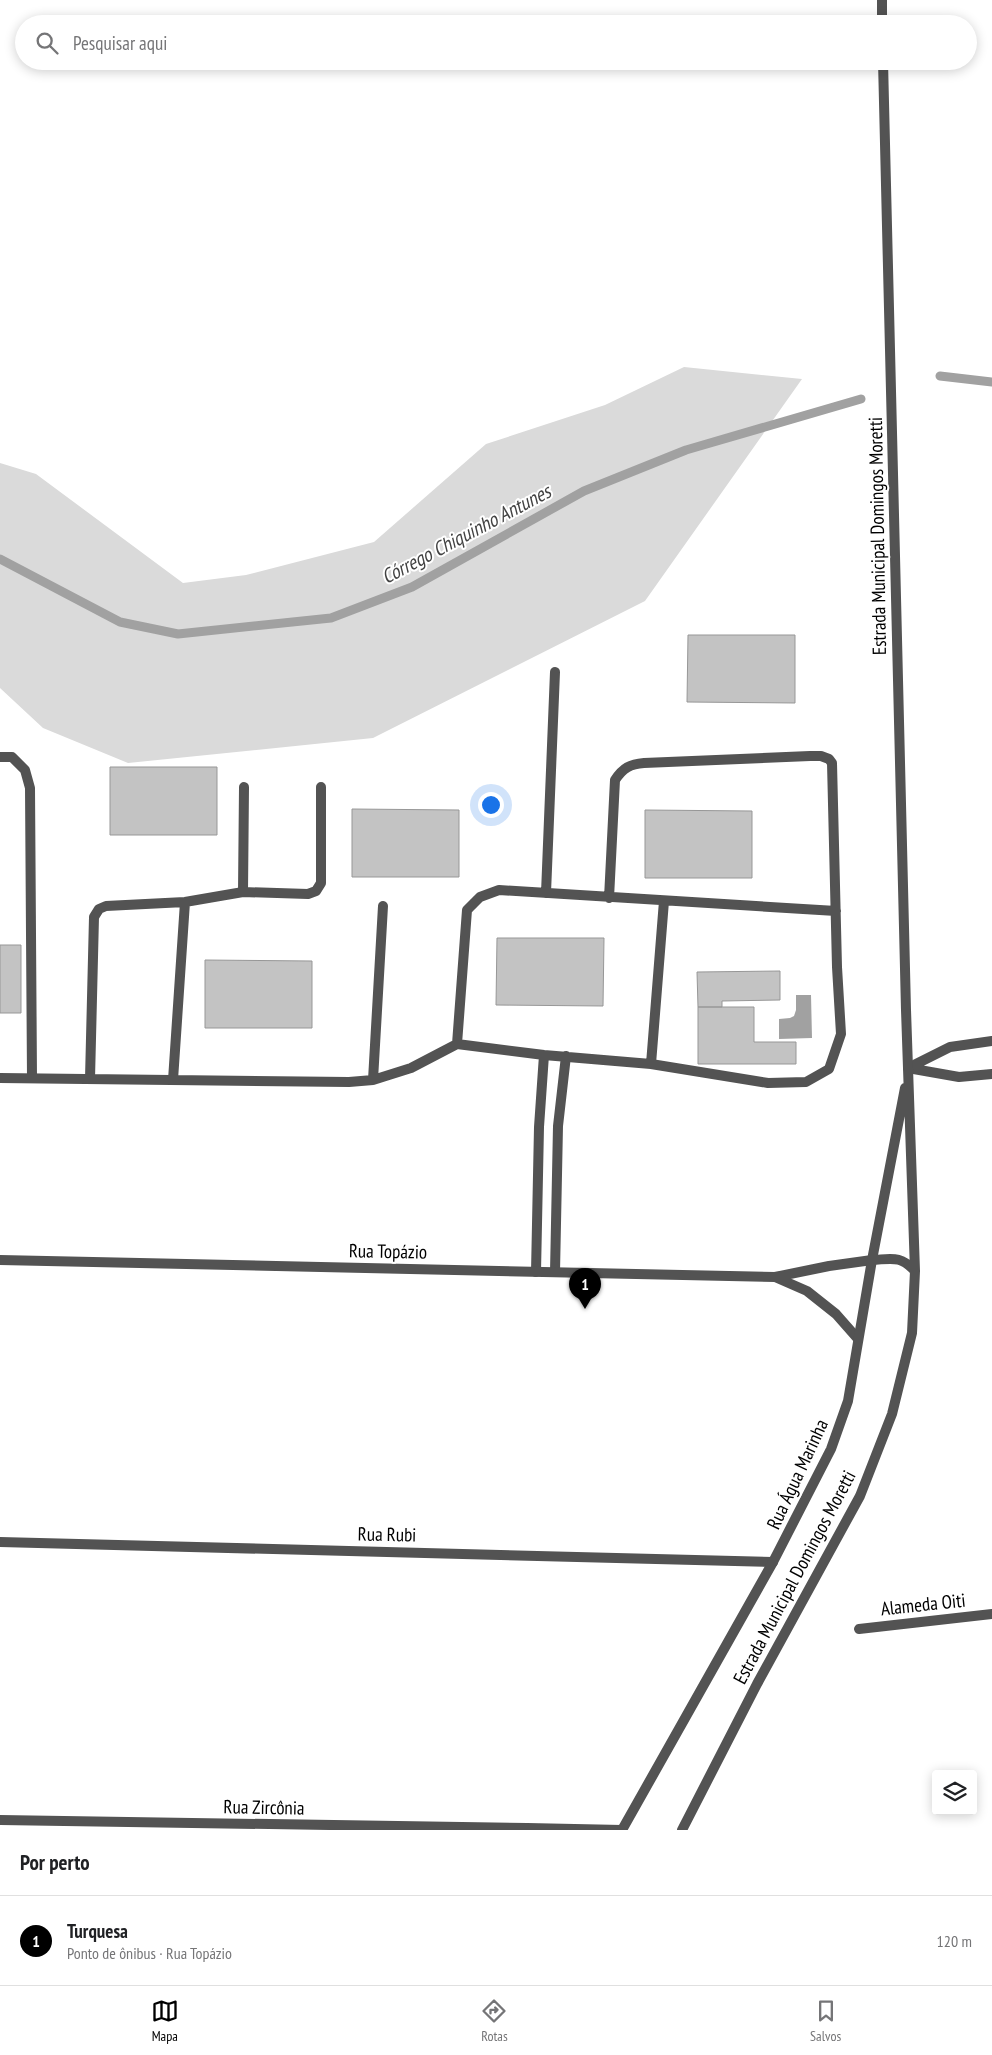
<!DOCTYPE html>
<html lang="pt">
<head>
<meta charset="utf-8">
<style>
  body { margin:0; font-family:"PT Sans Narrow",sans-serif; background:#f2f2f2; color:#202124 }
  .controls { position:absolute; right:15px; bottom:15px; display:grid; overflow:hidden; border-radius:5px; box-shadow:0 2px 12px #0003 }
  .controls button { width:45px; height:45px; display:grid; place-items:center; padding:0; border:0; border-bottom:1px solid #e0e0e0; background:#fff; color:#202124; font:25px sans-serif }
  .you { position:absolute; left:490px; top:804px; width:18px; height:18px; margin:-12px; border:4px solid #fff; border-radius:50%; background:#1a73e8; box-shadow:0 0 0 8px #1a73e833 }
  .badge { display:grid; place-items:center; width:32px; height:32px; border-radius:50%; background:#000; color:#fff; font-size:16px; font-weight:700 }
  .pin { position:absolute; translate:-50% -41px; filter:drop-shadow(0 1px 2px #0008) }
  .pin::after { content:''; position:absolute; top:26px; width:18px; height:15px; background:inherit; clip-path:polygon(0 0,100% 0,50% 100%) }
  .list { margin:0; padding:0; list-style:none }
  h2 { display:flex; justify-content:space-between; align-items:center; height:65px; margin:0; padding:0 20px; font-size:21px }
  h2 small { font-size:16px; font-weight:400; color:#757577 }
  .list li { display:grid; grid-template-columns:32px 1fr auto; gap:15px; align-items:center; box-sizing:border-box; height:90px; padding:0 20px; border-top:1px solid #e0e0e0 }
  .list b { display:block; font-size:19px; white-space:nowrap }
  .list p { margin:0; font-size:16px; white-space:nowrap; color:#757577 }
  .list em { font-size:16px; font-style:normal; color:#757577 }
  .icon { flex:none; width:28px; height:28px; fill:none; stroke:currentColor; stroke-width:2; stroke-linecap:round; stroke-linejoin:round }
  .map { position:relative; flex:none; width:992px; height:1830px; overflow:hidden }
  .search { position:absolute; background:#fff; box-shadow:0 2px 12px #0003; left:15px; right:15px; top:15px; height:55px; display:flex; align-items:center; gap:12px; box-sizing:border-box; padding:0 18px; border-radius:28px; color:#757577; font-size:19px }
  .sheet { height:155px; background:#fff }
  nav { display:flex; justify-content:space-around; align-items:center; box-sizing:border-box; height:70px; border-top:1px solid #e0e0e0; background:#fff; font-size:14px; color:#757577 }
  nav a { display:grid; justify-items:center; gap:2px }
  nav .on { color:#000 }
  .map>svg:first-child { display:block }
  .green { fill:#dadada }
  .water { fill:#a1a1a1 }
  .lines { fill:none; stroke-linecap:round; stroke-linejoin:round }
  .stream { stroke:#a1a1a1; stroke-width:9 }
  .building { fill:#c3c3c3; stroke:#979797 }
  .service { stroke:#535353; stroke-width:10 }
  .minor { stroke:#535353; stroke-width:10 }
  .tertiary { stroke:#535353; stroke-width:10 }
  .labels { text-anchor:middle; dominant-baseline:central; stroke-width:4; stroke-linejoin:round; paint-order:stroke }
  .street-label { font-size:19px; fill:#000; stroke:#fff }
  .water-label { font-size:20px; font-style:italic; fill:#424242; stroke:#fff }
</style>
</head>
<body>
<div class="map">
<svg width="992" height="1830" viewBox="0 0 992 1830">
  <rect width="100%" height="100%" fill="#fff"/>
  <path class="green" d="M 684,367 L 802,379 L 645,601 L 373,738 L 128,763 L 43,728 L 0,688 L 0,463 L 36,474 L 183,583 L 246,575 L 374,542 L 486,444 L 605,405 Z"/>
  <path class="water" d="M 796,995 L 811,995 L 812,1038 L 779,1039 L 779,1019 L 790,1018 L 794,1016 L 796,1010 Z"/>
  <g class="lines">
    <path class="stream" d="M 940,376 L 992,382
      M 0,559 L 120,622 L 178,634 L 331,618 L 412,587 L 584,491 L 686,450 L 861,399"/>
  </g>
  <path class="building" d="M 688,635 L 795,635 L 795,703 L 687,702 Z
    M 110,767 L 217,767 L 217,835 L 110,835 Z
    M 352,809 L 459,810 L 459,877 L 352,877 Z
    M 645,810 L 752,811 L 752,878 L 645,878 Z
    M 497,938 L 604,938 L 603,1006 L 496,1005 Z
    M 0,945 L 21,945 L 21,1013 L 0,1013 Z
    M 205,960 L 312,961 L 312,1028 L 205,1028 Z
    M 780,971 L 780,1000 L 722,1001 L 722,1007 L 698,1007 L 697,972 Z
    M 698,1007 L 754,1007 L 754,1042 L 796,1042 L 796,1064 L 698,1064 Z"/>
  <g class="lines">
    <path class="service" d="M 0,757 L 12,757 L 25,770 L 30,788 L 32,1078
      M 243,892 L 244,787
      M 546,893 L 555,672
      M 457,1044 L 467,910 L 480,897 L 499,890 L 836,911
      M 651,1064 L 664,901
      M 0,1078 L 349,1082 L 373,1080 L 411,1068 L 457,1044 L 544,1055 L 651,1064 L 768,1083 L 806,1082 L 829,1069 L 841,1034 L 837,967 L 832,763 L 829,759 L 821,756 L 810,756 L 644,763 C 630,764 623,768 615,780 L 609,898
      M 90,1079 L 94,917 L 99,909 L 106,906 L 185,902 L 243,892 L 308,894 L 316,891 L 321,883 L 321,787
      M 173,1080 L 185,902
      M 373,1080 L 383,906
      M 536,1272 L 539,1127 L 544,1055
      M 555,1272 L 558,1126 L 566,1056"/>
    <path class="minor" d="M 908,1068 L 950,1047 L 992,1041
      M 908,1068 L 959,1077 L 992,1074
      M 0,1260 L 775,1277 L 829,1266 L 872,1260
      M 775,1277 L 807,1291 L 836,1314 L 858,1339
      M 0,1542 L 773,1562
      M 859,1629 L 992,1614
      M 0,1820 L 527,1828
      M 529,1830 L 527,1828 L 622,1830"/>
    <path class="tertiary" d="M 882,0 L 882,24
      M 872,1260 C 892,1259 900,1255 915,1271
      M 622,1830 L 773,1562 L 831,1449 L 848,1401 L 872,1260 L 905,1088
      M 682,1830 L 757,1684 L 860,1496 L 892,1414 L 912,1333 L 915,1271 L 906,1010 L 883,61"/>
  </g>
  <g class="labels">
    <g class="street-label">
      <text transform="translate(877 536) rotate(-91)">Estrada Municipal Domingos Moretti</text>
      <text transform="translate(388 1251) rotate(1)">Rua Topázio</text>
      <text transform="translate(797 1474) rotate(-65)">Rua Água Marinha</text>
      <text transform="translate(387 1534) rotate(1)">Rua Rubi</text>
      <text transform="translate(794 1577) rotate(-62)">Estrada Municipal Domingos Moretti</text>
      <text transform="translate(923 1604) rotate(-6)">Alameda Oiti</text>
      <text transform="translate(264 1807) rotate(1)">Rua Zircônia</text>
    </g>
    <g class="water-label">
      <text transform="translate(466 534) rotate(-28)">Córrego Chiquinho Antunes</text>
    </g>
  </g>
</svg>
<div class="controls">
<button><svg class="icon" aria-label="layers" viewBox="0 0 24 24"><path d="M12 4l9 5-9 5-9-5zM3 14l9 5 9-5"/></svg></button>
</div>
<div class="you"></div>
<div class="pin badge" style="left:585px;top:1309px">1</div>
<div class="search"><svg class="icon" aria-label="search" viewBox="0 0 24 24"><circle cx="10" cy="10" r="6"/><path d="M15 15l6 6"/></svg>Pesquisar aqui</div>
</div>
<section class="sheet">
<h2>Por perto<small></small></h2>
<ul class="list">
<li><span class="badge">1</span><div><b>Turquesa</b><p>Ponto de ônibus · Rua Topázio</p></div><em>120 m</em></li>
</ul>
</section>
<nav>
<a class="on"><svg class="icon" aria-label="map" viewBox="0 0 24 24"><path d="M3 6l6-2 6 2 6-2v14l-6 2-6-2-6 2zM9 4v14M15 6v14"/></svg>Mapa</a>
<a><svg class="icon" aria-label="directions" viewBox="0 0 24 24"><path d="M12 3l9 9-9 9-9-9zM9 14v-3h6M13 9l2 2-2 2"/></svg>Rotas</a>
<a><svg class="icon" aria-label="saved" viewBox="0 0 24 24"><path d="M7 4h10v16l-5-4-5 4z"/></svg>Salvos</a>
</nav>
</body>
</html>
